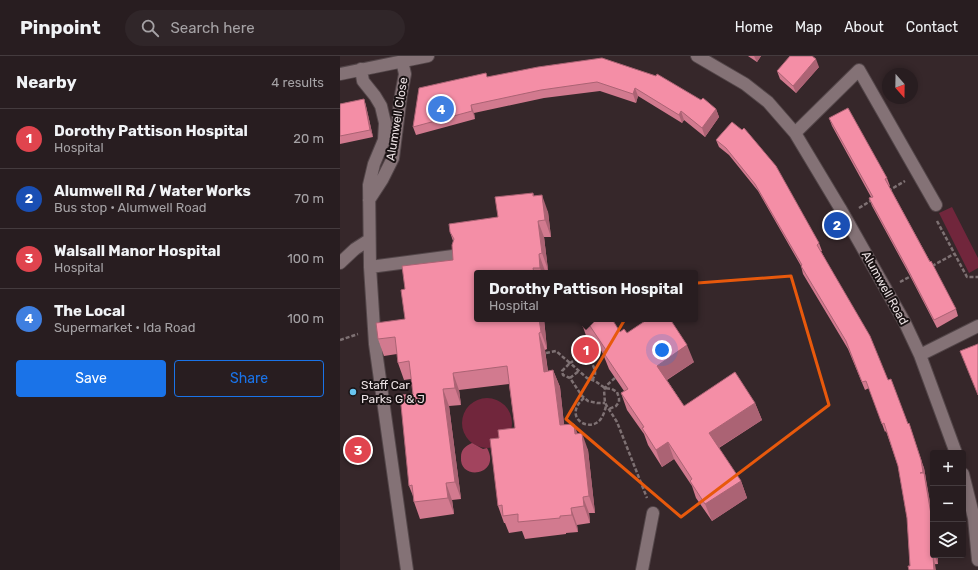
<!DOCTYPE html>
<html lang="en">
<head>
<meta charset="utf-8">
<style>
  body { margin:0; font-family:Rubik,sans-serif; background:#302629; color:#f1f3f6 }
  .controls { position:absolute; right:12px; bottom:12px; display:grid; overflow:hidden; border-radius:4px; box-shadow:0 2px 6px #0003 }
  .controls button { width:36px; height:36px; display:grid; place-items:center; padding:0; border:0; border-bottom:1px solid #443b3e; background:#281d20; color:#f1f3f6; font:20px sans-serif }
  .compass { position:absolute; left:542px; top:12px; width:36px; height:36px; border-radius:50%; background:#281d20; box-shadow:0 2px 6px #0003; rotate:160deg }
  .you { position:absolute; left:322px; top:294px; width:14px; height:14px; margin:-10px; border:3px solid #fff; border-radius:50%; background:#1a73e8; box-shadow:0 0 0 6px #1a73e833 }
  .badge { display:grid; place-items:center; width:26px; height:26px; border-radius:50%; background:#1a73e8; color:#fff; font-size:13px; font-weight:700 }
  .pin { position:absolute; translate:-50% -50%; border:2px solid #fff; box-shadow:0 1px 4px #0006 }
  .popup { position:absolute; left:134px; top:214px; width:224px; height:52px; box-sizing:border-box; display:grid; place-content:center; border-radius:4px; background:#281d20; filter:drop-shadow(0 1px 3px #0005); font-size:13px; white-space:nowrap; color:#a5a2a5 }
  .popup b { font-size:15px; color:#f1f3f6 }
  .popup::after { content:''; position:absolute; left:50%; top:100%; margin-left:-8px; border:8px solid transparent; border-top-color:#281d20 }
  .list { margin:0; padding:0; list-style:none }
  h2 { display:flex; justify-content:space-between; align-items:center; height:52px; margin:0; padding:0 16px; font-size:17px }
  h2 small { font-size:13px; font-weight:400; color:#a5a2a5 }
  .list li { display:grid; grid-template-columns:26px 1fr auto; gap:12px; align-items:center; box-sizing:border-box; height:60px; padding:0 16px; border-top:1px solid #443b3e }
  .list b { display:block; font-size:15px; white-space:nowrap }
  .list p { margin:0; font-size:13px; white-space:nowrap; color:#a5a2a5 }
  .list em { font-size:13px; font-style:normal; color:#a5a2a5 }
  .actions { display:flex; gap:8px; padding:12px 16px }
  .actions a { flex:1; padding:9px 0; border:1px solid #1a73e8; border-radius:4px; text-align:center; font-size:14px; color:#1a73e8 }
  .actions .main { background:#1a73e8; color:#fff }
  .icon { flex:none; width:22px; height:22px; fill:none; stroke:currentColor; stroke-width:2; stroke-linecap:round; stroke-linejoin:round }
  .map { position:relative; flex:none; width:638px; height:514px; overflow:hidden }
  header { display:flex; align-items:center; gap:24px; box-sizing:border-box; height:56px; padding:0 20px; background:#281d20; border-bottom:1px solid #443b3e }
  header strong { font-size:19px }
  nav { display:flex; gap:22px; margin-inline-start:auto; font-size:14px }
  .search { width:280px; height:36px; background:#302629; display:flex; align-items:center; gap:10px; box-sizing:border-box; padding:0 14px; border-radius:22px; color:#a5a2a5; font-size:15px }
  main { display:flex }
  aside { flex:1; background:#281d20 }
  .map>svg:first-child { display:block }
  .green { fill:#71263c }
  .water { fill:#a2445e }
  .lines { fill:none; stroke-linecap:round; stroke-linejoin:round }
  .minor-casing { stroke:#534649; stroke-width:14 }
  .path { stroke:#7e7173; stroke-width:2.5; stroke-dasharray:4 2; stroke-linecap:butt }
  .minor { stroke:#847276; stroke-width:12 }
  .wall { fill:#d27a8f }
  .shaded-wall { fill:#ab6374 }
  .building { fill:#f48ea6; stroke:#ab6374 }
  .marked { fill:none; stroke:#e8590c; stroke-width:3; stroke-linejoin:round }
  .poi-dot { fill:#68c4f0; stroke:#191213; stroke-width:1.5 }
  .labels { text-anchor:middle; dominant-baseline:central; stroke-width:4; stroke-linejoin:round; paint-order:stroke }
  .street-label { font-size:12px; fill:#ebe1e3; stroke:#191213 }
  .poi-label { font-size:12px; fill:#ebe1e3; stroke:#191213; text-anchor:start }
</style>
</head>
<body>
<header>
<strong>Pinpoint</strong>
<div class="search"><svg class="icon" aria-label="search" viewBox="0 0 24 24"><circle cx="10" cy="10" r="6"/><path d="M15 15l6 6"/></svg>Search here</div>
<nav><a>Home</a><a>Map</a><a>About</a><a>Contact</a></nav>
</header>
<main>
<aside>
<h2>Nearby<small>4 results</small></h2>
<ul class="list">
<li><span class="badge" style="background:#e0444e">1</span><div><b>Dorothy Pattison Hospital</b><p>Hospital</p></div><em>20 m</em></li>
<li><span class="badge" style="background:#1a4fb4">2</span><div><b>Alumwell Rd / Water Works</b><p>Bus stop · Alumwell Road</p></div><em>70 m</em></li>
<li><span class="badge" style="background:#e0444e">3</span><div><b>Walsall Manor Hospital</b><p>Hospital</p></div><em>100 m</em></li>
<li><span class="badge" style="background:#3f7fe0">4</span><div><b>The Local</b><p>Supermarket · Ida Road</p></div><em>100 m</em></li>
</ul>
<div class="actions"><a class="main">Save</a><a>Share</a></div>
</aside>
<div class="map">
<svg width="638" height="514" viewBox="0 0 638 514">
  <rect width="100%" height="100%" fill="#36272a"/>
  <path class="green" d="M 612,151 L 638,202 L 638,212 L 629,217 L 599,157 Z
    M122 367a25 25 0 1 1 50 0a25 25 0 1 1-50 0Z"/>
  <path class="water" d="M 132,387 L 143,393 L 147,392 C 162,419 119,426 121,401 C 121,394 125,390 132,387 Z"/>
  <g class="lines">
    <g class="minor-casing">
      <path id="minor" d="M 357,0 L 405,28 L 428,46 L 455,77 L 500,152 L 565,267 L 580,299 L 616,397
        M 21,13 L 23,25 L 35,40 L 41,50 L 45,67 L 44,84 L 34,108 L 29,129 L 30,211 L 35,288 L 67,514
        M 0,18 L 88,0
        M 455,77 L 519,14 L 596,149
        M 29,144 L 42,124 L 53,102 L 61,39 L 65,18 L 62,5
        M 0,207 L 15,193 L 29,184
        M 30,211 L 113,200
        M 580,299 L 638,270
        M 623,418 L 634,462 L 638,504
        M 302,514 L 313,457"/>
    </g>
    <path class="path" d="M 548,135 L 565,125
      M 519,152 L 532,144
      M 597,165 L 627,221 L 638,221
      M 592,210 L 614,198
      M 560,226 L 573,219
      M 0,284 L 18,278
      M 206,297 L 216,295 L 230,307 L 222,315 L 223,319 L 230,322 L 242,340 L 248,345 L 257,347 L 265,347
      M 230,322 L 239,315
      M 275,322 L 267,329 L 264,334 L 265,347 L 277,366 L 307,442
      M 252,324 C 253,322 255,320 255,318 C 256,311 248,301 243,299 L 230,307 L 247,322 L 255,325 L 265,332 L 272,333 L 277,336 L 279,342 L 279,346 L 276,350 L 269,353
      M 244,342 C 222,361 249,377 260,364 C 263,361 265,354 266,350"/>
    <use href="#minor" class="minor"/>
  </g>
  <path class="wall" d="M 408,0 L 421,0 L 417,6 Z
    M 262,2 L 376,53 L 379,61 L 365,81 L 344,64 L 342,67 L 298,40 L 296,47 L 260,35 L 204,42 L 134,57 L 135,63 L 76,79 L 73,71 L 148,21 Z
    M 479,11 L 456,37 L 440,23 L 437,15 Z
    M 24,43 L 26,50 L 33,81 L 0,88 L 0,48 Z
    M 489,62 L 547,122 L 550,130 L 549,130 L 616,253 L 618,260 L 597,272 L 569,218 L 532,150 L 529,142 L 531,141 L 492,70 Z
    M 392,66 L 479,187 L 482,195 L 481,195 L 548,324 L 584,412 L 593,463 L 593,499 L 598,499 L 598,508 L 570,510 L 567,462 L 558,410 L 546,375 L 545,376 L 529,332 L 525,334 L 508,293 L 463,218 L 461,210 L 418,135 L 389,99 L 379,91 L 376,84 Z
    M 193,137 L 194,140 L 208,156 L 211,181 L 204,181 L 208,214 L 205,215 L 205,217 L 137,217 L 204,263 L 207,293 L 205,294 L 208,315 L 213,314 L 220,331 L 224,369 L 238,378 L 248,394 L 255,457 L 249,457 L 250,467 L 237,469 L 238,476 L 226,477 L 226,478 L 185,483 L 182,475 L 169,477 L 165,467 L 164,467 L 158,450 L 159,382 L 175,372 L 169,328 L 119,334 L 121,349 L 109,350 L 121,443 L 112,444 L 114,458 L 80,463 L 74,446 L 73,440 L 69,430 L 73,338 L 71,323 L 64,324 L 58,307 L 57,298 L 44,300 L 38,283 L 65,263 L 65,233 L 113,204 L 113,185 L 110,176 L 158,161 Z
    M 242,263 L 280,276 L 287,277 L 354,306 L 327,324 L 344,350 L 415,347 L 422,364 L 379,392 L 401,425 L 407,442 L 372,465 L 356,442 L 352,430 L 334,403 L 322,411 L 308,389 L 304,378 L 287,354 L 281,337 L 284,335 L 269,313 L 263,298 L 257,287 L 249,288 L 243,271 Z"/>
  <path class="shaded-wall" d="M 414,0 L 421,0 L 417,6 Z
    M 476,3 L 479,11 L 456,37 L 453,30 Z
    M 295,32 L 298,40 L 296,47 L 293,38 Z
    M 24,43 L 26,50 L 33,81 L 30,74 Z
    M 131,49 L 134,57 L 135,63 L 132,55 Z
    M 376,53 L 379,61 L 365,81 L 362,72 Z
    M 341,55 L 344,64 L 342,67 L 339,59 Z
    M 202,139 L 208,156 L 211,181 L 205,164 Z
    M 198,165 L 204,181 L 208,214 L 202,197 Z
    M 199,198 L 205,215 L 205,217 L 202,217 L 200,212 Z
    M 199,263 L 204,263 L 207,293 L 201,276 Z
    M 199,277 L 205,294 L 210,333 L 204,316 Z
    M 347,289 L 354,306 L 323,326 L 317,310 Z
    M 213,314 L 220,331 L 226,386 L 220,369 Z
    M 113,317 L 119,334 L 121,349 L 115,332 Z
    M 103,333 L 109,350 L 121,443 L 115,426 Z
    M 415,347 L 422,364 L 375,394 L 369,377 Z
    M 569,367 L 584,412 L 586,423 L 583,416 Z
    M 234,368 L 240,384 L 235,378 Z
    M 242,377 L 248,394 L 255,457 L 249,440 Z
    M 328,386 L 334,403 L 322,411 L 316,394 Z
    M 584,417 L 586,425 L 593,463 L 593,467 L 592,464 Z
    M 401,425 L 407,442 L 372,465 L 365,448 Z
    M 106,427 L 112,444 L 114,458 L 108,442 Z
    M 243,441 L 249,457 L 250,467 L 244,450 Z
    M 231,452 L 237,469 L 238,476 L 232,459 Z
    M 595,499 L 598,499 L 598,508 L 595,500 Z
    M 593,500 L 595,508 L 596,514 L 594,514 Z"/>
  <path class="building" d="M 450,0 L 472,0 L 476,3 L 453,30 L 437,15 Z
    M 262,2 L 316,20 L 317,18 L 361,44 L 363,42 L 376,53 L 362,72 L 341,55 L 339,59 L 295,32 L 293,38 L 257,26 L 201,34 L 131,49 L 132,55 L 73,71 L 79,32 L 146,17 L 147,21 L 198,11 Z
    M 24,43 L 30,74 L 0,80 L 0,48 Z
    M 508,52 L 547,122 L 545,123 L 590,206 L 591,205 L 616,253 L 594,264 L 566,210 L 529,142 L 533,141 L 489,62 Z
    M 392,66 L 402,74 L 404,72 L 436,110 L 479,187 L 477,189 L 530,280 L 548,324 L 551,323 L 568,368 L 569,367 L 581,404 L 583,416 L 580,417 L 584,417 L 592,464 L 593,464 L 593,499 L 595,499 L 595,500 L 593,500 L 594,514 L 569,514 L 568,510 L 570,510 L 567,462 L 558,410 L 544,367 L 542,368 L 526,325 L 522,326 L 506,285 L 461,210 L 462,209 L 415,128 L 386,92 L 376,84 Z
    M 193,137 L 193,140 L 202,139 L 205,164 L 198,165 L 202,197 L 199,198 L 200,212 L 193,212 L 194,217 L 137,217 L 137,263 L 199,263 L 201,276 L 199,277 L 204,316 L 213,314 L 220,369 L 234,368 L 235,378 L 242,377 L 249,440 L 243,441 L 244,450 L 231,452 L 232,459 L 220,460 L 220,462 L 178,466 L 178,458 L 163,460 L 162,449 L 158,450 L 150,383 L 159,382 L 158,374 L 175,372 L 167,310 L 113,317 L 115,332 L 103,333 L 115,426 L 106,427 L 108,442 L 74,446 L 72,429 L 69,430 L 60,339 L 73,338 L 69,305 L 58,307 L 55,281 L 38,283 L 36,267 L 65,263 L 61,234 L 65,233 L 62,210 L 113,204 L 112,189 L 114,183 L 110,176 L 109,168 L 158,161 L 155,141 Z
    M 262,215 L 262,217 L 244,217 Z
    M 242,263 L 272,263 L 280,276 L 284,273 L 287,277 L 308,263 L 330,263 L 347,289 L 317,310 L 344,350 L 395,316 L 415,347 L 369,377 L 401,425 L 365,448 L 350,425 L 352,423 L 328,386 L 316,394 L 302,372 L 304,371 L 281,337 L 288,333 L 263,296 L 266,294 L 250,270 L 243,271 Z
    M 638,288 L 638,339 L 620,295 Z"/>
  <path class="marked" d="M 451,220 L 489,349 L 341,461 L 226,363 L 304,231 Z"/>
  <circle class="poi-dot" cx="13" cy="336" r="4"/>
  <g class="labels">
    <g class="street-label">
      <text transform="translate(57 63) rotate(-81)">Alumwell Close</text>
      <text transform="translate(545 232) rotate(61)">Alumwell Road</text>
    </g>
    <g class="poi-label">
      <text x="21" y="329">Staff Car<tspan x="21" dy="14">Parks G &amp; J</tspan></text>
    </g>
  </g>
</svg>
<div class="controls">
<button>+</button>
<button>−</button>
<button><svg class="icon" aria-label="layers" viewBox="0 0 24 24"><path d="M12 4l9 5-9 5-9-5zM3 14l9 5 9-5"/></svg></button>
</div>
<svg class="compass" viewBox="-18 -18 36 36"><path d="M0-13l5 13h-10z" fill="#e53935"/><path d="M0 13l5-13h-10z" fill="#a5a2a5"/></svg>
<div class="you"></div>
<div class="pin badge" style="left:246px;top:294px;background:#e0444e">1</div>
<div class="popup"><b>Dorothy Pattison Hospital</b>Hospital</div>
<div class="pin badge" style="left:497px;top:169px;background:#1a4fb4">2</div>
<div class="pin badge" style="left:18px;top:394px;background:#e0444e">3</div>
<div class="pin badge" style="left:101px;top:53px;background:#3f7fe0">4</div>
</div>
</main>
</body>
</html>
